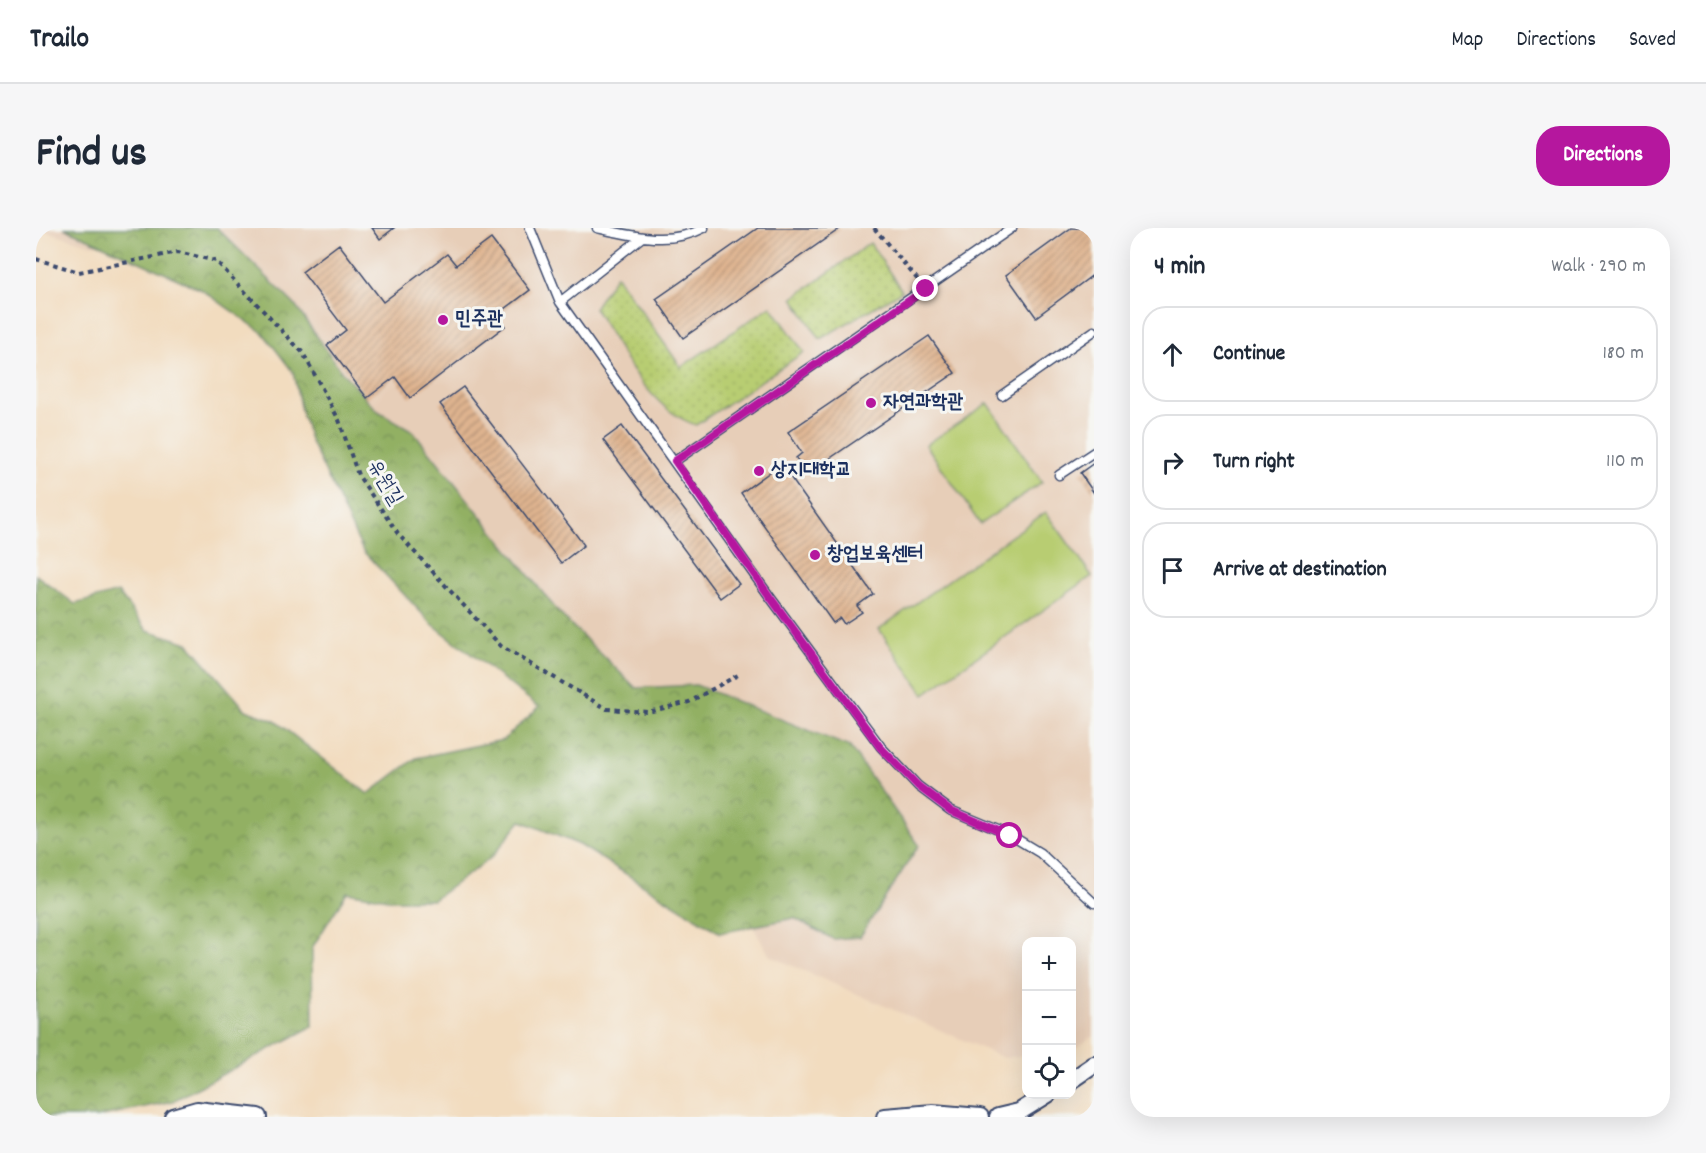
<!DOCTYPE html>
<html lang="en">
<head>
<meta charset="utf-8">
<style>
  body { margin:0; font-family:Dekko,"Poor Story",sans-serif; background:#f6f6f7; color:#1f2937 }
  .controls { position:absolute; right:18px; bottom:18px; display:grid; overflow:hidden; border-radius:12px; box-shadow:0 6px 24px #0002 }
  .controls button { width:54px; height:54px; display:grid; place-items:center; padding:0; border:0; border-bottom:2px solid #e0e1e3; background:#fff; color:#1f2937; font:30px sans-serif }
  .stop { position:absolute; width:18px; height:18px; margin:-14px; border:4px solid #b5179e; border-radius:50%; background:#fff }
  .stop.end { background:#b5179e; border-color:#fff; box-shadow:0 2px 6px #0008 }
  .list { margin:0; padding:0; list-style:none }
  h2 { display:flex; justify-content:space-between; align-items:center; height:78px; margin:0; padding:0 24px; font-size:26px }
  h2 small { font-size:20px; font-weight:400; color:#747a83 }
  .list li { display:grid; grid-template-columns:39px 1fr auto; gap:18px; align-items:center; box-sizing:border-box; height:96px; margin:0 12px 12px; padding:0 12px; border:2px solid #e0e1e3; border-radius:24px }
  .list b { display:block; font-size:22px; white-space:nowrap }
  .list em { font-size:20px; font-style:normal; color:#747a83 }
  .icon { flex:none; width:33px; height:33px; fill:none; stroke:currentColor; stroke-width:2; stroke-linecap:round; stroke-linejoin:round }
  .map { position:relative; flex:none; width:1058px; height:889px; overflow:hidden; border-radius:24px }
  header { display:flex; align-items:center; gap:36px; box-sizing:border-box; height:84px; padding:0 30px; background:#fff; border-bottom:2px solid #e0e1e3 }
  header strong { font-size:28px }
  nav { display:flex; gap:33px; margin-inline-start:auto; font-size:21px }
  .intro { display:flex; align-items:center; justify-content:space-between; box-sizing:border-box; height:144px; padding:0 36px }
  h1 { margin:0; font-size:42px }
  .button { padding:15px 27px; border-radius:24px; background:#b5179e; color:#fff; font-size:21px; font-weight:700 }
  main { display:flex; gap:36px; padding:0 36px }
  aside { flex:1; background:#fff; border-radius:24px; box-shadow:0 6px 24px #0002 }
  .map>svg:first-child { display:block }
  .built { fill:#e7ceb8 }
  .grass { fill:url(#grass-dots); stroke:#6a7e68; stroke-width:1.5 }
  .forest { fill:url(#forest-crowns); stroke:#567061; stroke-width:1.5 }
  .pitch { fill:#b8cd72; stroke:#6a7e68; stroke-width:1.5 }
  .building { fill:url(#building-hatch) }
  .lines { fill:none; stroke-linecap:round; stroke-linejoin:round }
  .lane-casing { stroke:#3b496d; stroke-width:11 }
  .street-casing { stroke:#3b496d; stroke-width:20 }
  .path { stroke:#3b496d; stroke-width:4; stroke-dasharray:4.5 4.5; stroke-linecap:butt }
  .lane { stroke:#fff; stroke-width:8 }
  .street { stroke:#fff; stroke-width:16 }
  .route { stroke:#b5179e; stroke-width:8 }
  .poi-dot { fill:#b5179e; stroke:#f6f6f2; stroke-width:2 }
  .labels { text-anchor:middle; dominant-baseline:central; stroke-width:6; stroke-linejoin:round; paint-order:stroke }
  .poi-label { font-size:20px; font-weight:bold; fill:#1b2f5e; stroke:#f6f6f2; text-anchor:start }
  .street-label { font-size:20px; fill:#1b2f5e; stroke:#f6f6f2 }
</style>
</head>
<body>
<header>
<strong>Trailo</strong>
<nav><a>Map</a><a>Directions</a><a>Saved</a></nav>
</header>
<div class="intro"><h1>Find us</h1><a class="button">Directions</a></div>
<main>
<div class="map">
<svg width="1058" height="889" viewBox="0 0 1058 889">
  <defs>
    <pattern id="grass-dots" width="8" height="8" patternUnits="userSpaceOnUse" patternTransform="scale(1.5)"><rect width="8" height="8" fill="#b8cd72"/><path d="M2 2h.1M6 6h.1" fill="none" stroke="#9eb065" stroke-width="1.8" stroke-linecap="round"/></pattern>
    <pattern id="forest-crowns" width="20" height="18" patternUnits="userSpaceOnUse" patternTransform="scale(1.5)"><rect width="20" height="18" fill="#92b064"/><path d="M2 6a3 3 0 1 1 6 0M12 15a3 3 0 1 1 6 0" fill="none" stroke="#769056"/></pattern>
    <pattern id="building-hatch" width="6" height="6" patternUnits="userSpaceOnUse" patternTransform="scale(1.5)"><rect width="6" height="6" fill="#dfb48f"/><path d="M-1 1l2-2M0 6l6-6M5 7l2-2" fill="none" stroke="#b49378"/></pattern>
  </defs>
  <rect width="100%" height="100%" fill="#f6f6f2"/>
  <filter id="ink" filterUnits="userSpaceOnUse"><feTurbulence type="fractalNoise" baseFrequency=".0167" numOctaves="2"/><feDisplacementMap in="SourceGraphic" scale="12" xChannelSelector="R" yChannelSelector="G"/><feConvolveMatrix kernelMatrix="1 2 1 2 8 2 1 2 1" color-interpolation-filters="sRGB"/></filter>
  <filter id="wash" filterUnits="userSpaceOnUse"><feTurbulence type="fractalNoise" baseFrequency=".008" numOctaves="4" result="noise"/><feDisplacementMap in="SourceGraphic" scale="24" xChannelSelector="R" yChannelSelector="G"/><feGaussianBlur stdDeviation="1.35" result="paint"/><feColorMatrix in="noise" values="0 0 0 0 0 0 0 0 0 0 0 0 0 0 0 0 0 1.4 0 .05"/><feComposite in="paint" operator="in"/></filter>
  <g filter="url(#wash)">
    <rect width="100%" height="100%" fill="#f2dcbf"/>
    <path class="built" d="M 0,0 L 1058,0 L 1058,808 L 1036,822 L 1036,714 L 990,714 L 990,827 L 968,830 L 734,728 L 571,448 L 164,7 L 56,17 Z"/>
    <path class="grass" d="M 834,15 L 866,63 L 784,111 L 757,70 Z
      M 580,47 L 645,139 L 735,78 L 768,124 L 660,197 C 612,181 585,121 558,80 Z"/>
    <path class="forest" d="M 28,0 L 181,0 L 258,76 L 306,144 L 342,183 L 377,203 L 523,385 L 600,460 L 660,457 L 814,519 L 883,617 L 824,709 L 797,711 L 758,690 L 684,705 L 544,617 L 485,593 L 456,629 L 397,672 L 357,672 L 311,664 L 276,720 L 277,798 L 137,873 L 61,889 L 0,889 L 0,347 L 39,376 L 82,364 L 111,402 L 152,415 L 210,482 L 239,493 L 332,566 L 380,530 L 467,512 L 503,479 L 395,395 L 327,323 L 274,212 L 265,183 L 257,144 L 227,105 L 166,62 Z"/>
    <path class="pitch" d="M 952,175 L 1006,254 L 944,296 L 890,217 Z
      M 1010,284 L 1056,348 L 888,466 L 843,401 Z"/>
    <g id="blocks">
      <path class="building" d="M 336,0 L 358,0 L 344,11 Z
        M 722,0 L 805,0 L 647,110 L 620,71 Z
        M 1035,0 L 1058,0 L 1058,46 L 1000,89 L 970,47 Z
        M 455,11 L 494,62 L 461,87 L 469,98 L 374,170 L 359,149 L 331,170 L 291,117 L 310,102 L 266,44 L 303,16 L 347,74 L 411,26 L 420,37 Z
        M 893,108 L 919,145 L 771,246 L 760,230 L 766,225 L 752,204 Z
        M 427,159 L 548,317 L 525,335 L 404,176 Z
        M 586,198 L 703,356 L 684,370 L 567,212 Z
        M 1058,235 L 1058,265 L 1044,245 Z
        M 745,236 L 837,366 L 821,378 L 826,384 L 808,396 L 804,390 L 797,395 L 705,265 Z"/>
    </g>
  </g>
  <g filter="url(#ink)">
    <use href="#blocks" fill-opacity="0" stroke="#3b496d" stroke-width="1.5"/>
    <g class="lines">
      <g class="lane-casing">
        <path id="lane" d="M 494,0 L 524,74 L 734,369 L 845,519 L 882,558 L 914,582 L 974,607 L 1004,625 L 1058,675
          M 561,0 C 596,8 634,18 668,0
          M 524,74 L 605,10
          M 966,167 L 1058,103
          M 639,233 L 976,0
          M 1023,247 L 1058,224"/>
      </g>
      <g class="street-casing">
        <path id="street" d="M 1036,852 L 1058,837
          M 137,889 L 161,882 L 222,889
          M 849,889 L 897,885 L 944,889
          M 962,889 L 983,884 L 1012,866"/>
      </g>
      <path class="path" d="M 838,0 L 882,52
        M 0,31 L 43,44 L 142,24 L 180,33 L 267,125 L 303,192 L 322,247 L 362,306 L 465,418 L 571,481 L 612,484 L 653,474 L 702,447"/>
      <use href="#lane" class="lane"/>
      <use href="#street" class="street"/>
    </g>
  </g>
  <g class="lines" filter="url(#ink)">
    <path class="route" d="M 890,61 L 639,233 L 734,369 L 844,519 L 882,558 L 914,582 L 974,608"/>
  </g>
  <g class="poi-dot">
    <circle cx="407" cy="92" r="6"/>
    <circle cx="835" cy="175" r="6"/>
    <circle cx="723" cy="243" r="6"/>
    <circle cx="779" cy="327" r="6"/>
  </g>
  <g class="labels">
    <g class="poi-label">
      <text x="419" y="92">민주관</text>
      <text x="847" y="175">자연과학관</text>
      <text x="735" y="243">상지대학교</text>
      <text x="791" y="327">창업보육센터</text>
    </g>
    <g class="street-label">
      <text transform="translate(348 255) rotate(59)">유원길</text>
    </g>
  </g>
</svg>
<div class="controls">
<button>+</button>
<button>−</button>
<button><svg class="icon" aria-label="locate" viewBox="0 0 24 24"><circle cx="12" cy="12" r="6"/><path d="M12 2v4M12 18v4M2 12h4M18 12h4"/></svg></button>
</div>
<div class="stop" style="left:974px;top:608px"></div>
<div class="stop end" style="left:890px;top:61px"></div>
</div>
<aside>
<h2>4 min<small>Walk · 290 m</small></h2>
<ul class="list">
<li><svg class="icon" aria-label="ahead" viewBox="0 0 24 24"><path d="M12 20V5M6 11l6-6 6 6"/></svg><div><b>Continue</b></div><em>180 m</em></li>
<li><svg class="icon" aria-label="right" viewBox="0 0 24 24"><path d="M7 20v-9h11M14 6l5 5-5 5"/></svg><div><b>Turn right</b></div><em>110 m</em></li>
<li><svg class="icon" aria-label="arrive" viewBox="0 0 24 24"><path d="M6 21V4h12l-3 4 3 4H6"/></svg><div><b>Arrive at destination</b></div></li>
</ul>
</aside>
</main>
</body>
</html>
